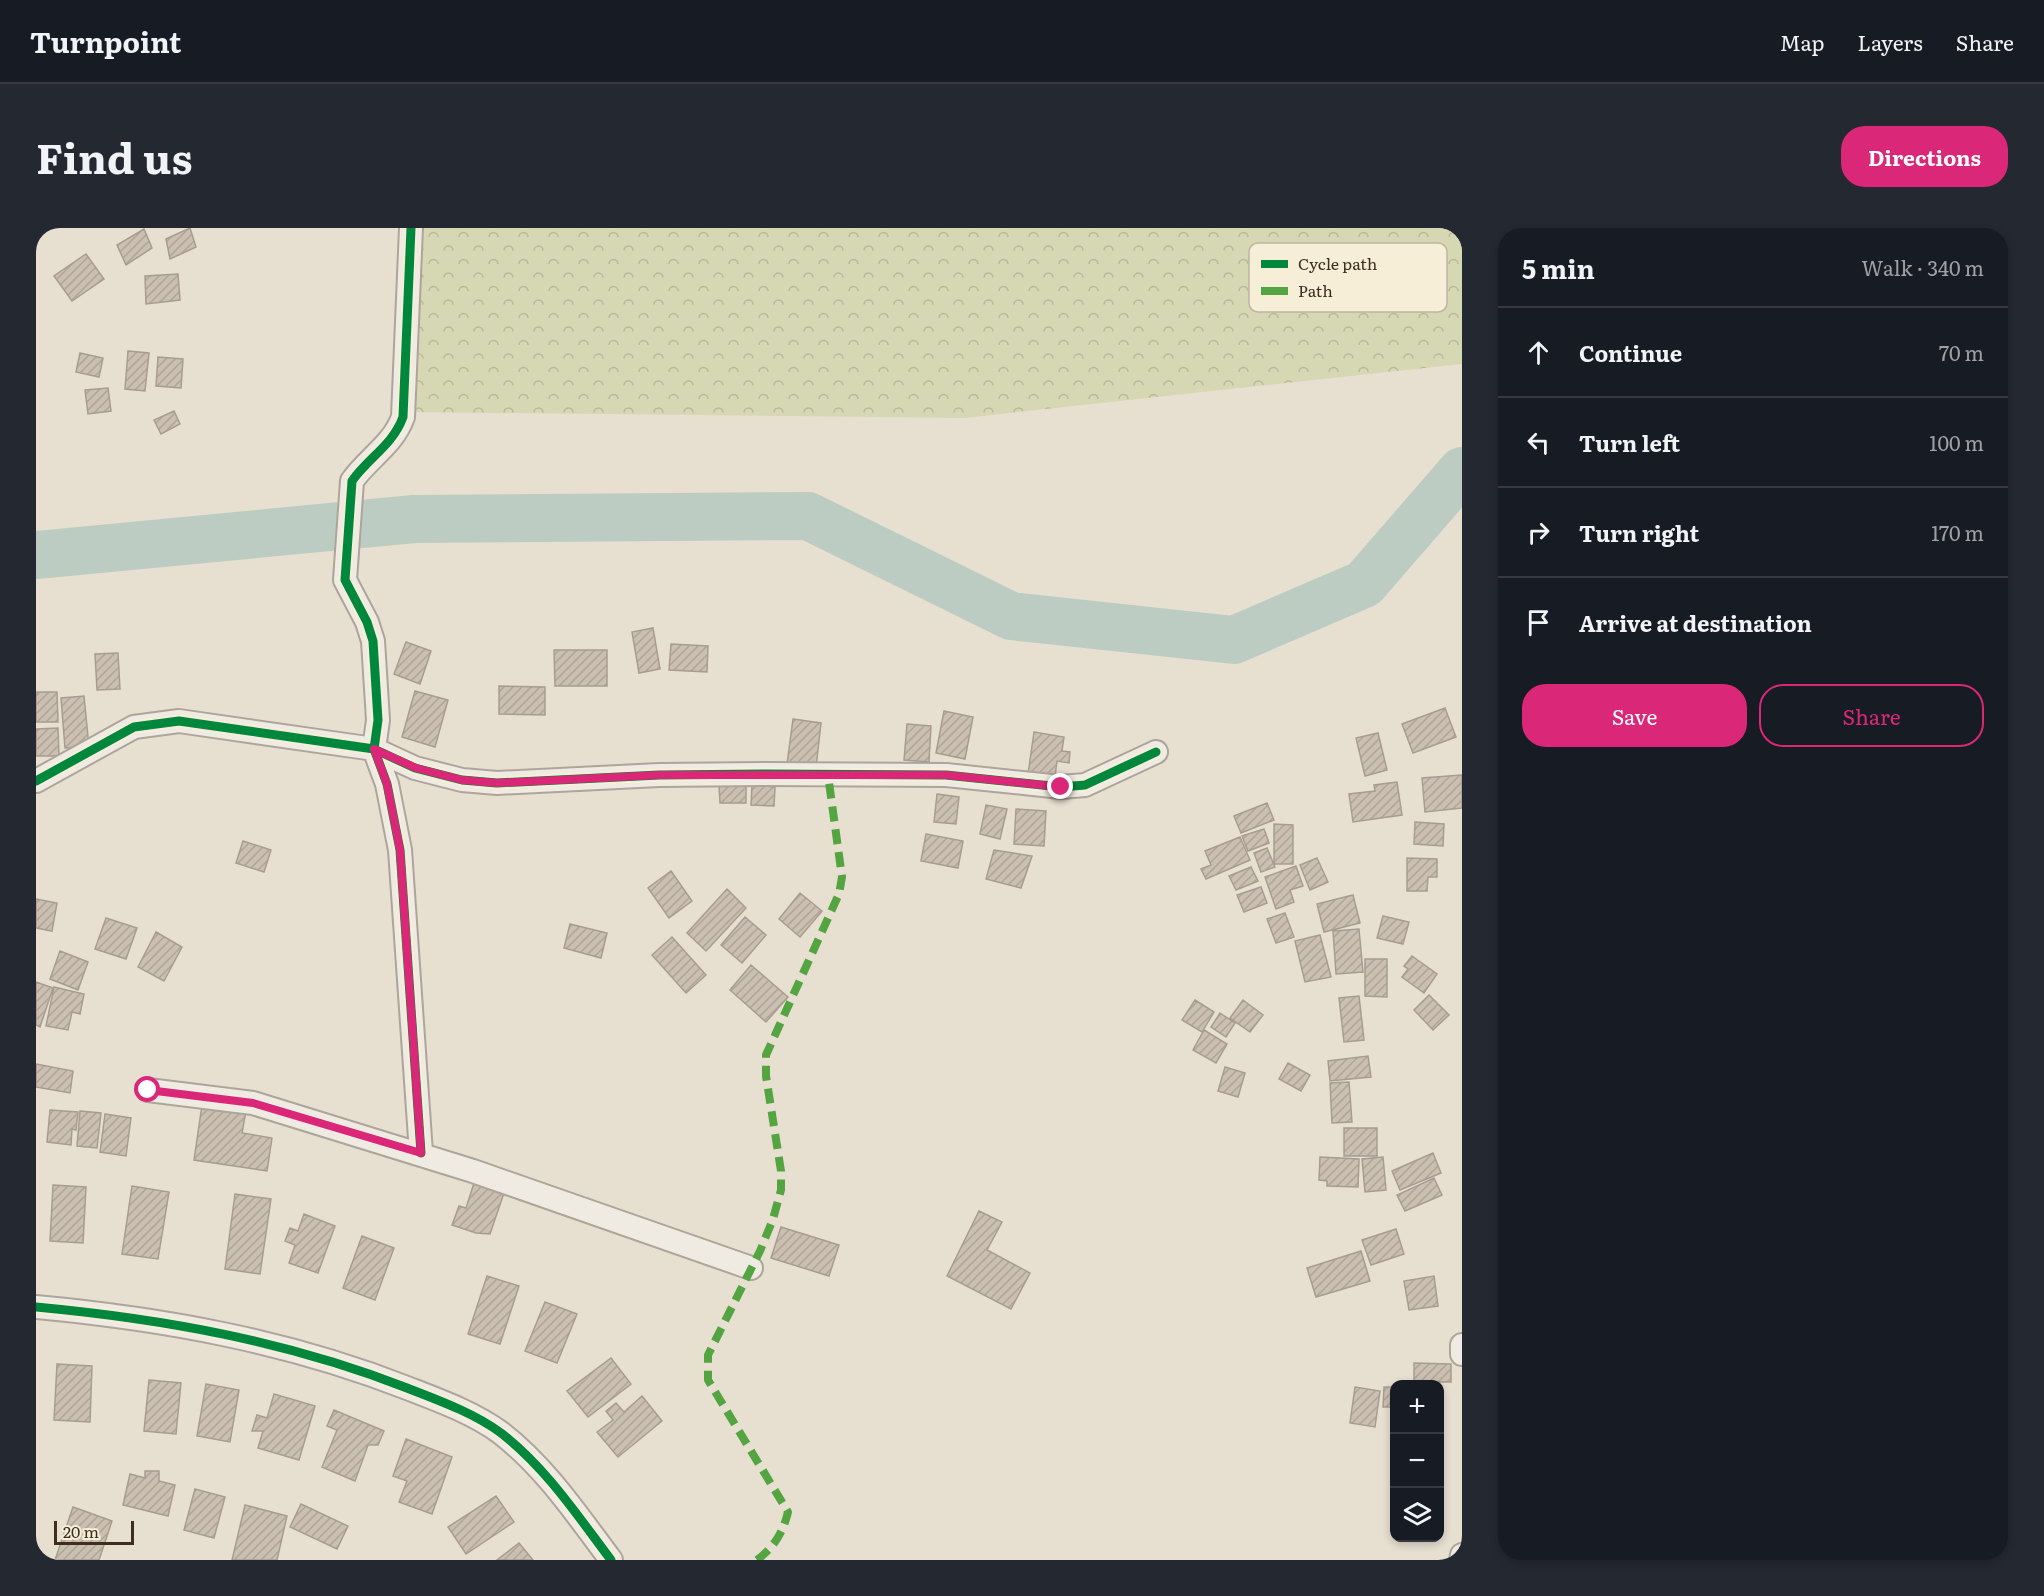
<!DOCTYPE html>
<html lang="en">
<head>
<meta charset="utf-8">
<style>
  body { margin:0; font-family:Literata,serif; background:#242831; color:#f1f3f6 }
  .controls { position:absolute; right:18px; bottom:18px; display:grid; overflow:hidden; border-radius:12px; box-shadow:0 3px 9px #0003 }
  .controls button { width:54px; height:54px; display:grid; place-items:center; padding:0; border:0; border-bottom:2px solid #363941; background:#171b24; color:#f1f3f6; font:30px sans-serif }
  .scale { position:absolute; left:18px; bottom:15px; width:80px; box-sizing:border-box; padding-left:6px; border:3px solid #3d2e20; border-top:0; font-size:16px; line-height:21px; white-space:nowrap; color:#3d2e20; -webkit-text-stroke:4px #f7eed8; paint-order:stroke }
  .stop { position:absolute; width:18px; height:18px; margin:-14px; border:4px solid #db2777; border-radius:50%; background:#fff }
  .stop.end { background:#db2777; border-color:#fff; box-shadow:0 2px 6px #0008 }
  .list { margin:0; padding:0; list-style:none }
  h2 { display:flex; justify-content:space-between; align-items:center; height:78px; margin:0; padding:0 24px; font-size:26px }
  h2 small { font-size:20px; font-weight:400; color:#9ea1a6 }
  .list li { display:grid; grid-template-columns:39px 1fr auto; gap:18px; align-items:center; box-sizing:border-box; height:90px; padding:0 24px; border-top:2px solid #363941 }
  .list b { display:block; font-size:22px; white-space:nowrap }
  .list em { font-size:20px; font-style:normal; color:#9ea1a6 }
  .actions { display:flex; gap:12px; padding:18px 24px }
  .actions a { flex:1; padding:14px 0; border:2px solid #db2777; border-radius:24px; text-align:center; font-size:21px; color:#db2777 }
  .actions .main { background:#db2777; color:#fff }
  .icon { flex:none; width:33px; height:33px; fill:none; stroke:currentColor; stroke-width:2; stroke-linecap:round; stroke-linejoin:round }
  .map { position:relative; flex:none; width:1426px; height:1332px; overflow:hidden; border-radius:24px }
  header { display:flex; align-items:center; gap:36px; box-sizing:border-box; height:84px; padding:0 30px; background:#171b24; border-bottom:2px solid #363941 }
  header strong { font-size:28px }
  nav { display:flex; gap:33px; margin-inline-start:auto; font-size:21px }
  .intro { display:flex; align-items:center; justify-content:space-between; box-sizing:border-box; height:144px; padding:0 36px }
  h1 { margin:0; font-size:42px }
  .button { padding:15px 27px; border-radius:24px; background:#db2777; color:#fff; font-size:21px; font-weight:700 }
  main { display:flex; gap:36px; padding:0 36px }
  aside { flex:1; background:#171b24; border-radius:24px; box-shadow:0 3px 9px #0003 }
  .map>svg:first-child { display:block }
  .forest { fill:url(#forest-crowns) }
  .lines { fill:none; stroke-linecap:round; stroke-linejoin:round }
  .river { stroke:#bcccc2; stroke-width:48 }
  .building { fill:url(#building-hatch); stroke:#a89c90; stroke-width:1.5 }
  .minor-casing { stroke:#ada599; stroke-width:26 }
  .minor { stroke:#efebe3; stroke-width:22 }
  .quiet { stroke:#54a441; stroke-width:8; stroke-dasharray:15 8; stroke-linecap:butt }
  .cycleway-casing { stroke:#f7eed8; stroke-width:13 }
  .cycleway { stroke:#00873e; stroke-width:9 }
  .route { stroke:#db2777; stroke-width:8 }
  .key { fill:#f7eed8; stroke:#bfb4a1; stroke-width:1.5 }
  .key-label { font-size:16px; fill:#3d2e20 }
</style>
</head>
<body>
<header>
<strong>Turnpoint</strong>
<nav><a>Map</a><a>Layers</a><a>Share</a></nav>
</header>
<div class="intro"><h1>Find us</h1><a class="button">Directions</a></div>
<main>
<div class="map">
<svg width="1426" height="1332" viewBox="0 0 1426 1332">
  <defs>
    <pattern id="forest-crowns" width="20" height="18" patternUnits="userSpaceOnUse" patternTransform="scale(1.5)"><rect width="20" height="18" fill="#d6d7b3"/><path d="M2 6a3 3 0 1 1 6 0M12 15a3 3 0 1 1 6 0" fill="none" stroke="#b9b99a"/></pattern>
    <pattern id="building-hatch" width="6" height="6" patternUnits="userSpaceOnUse" patternTransform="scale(1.5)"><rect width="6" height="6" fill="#cbbfb2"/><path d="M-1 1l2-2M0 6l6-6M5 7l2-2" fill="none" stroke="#afa499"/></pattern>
  </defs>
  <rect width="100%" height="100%" fill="#e7e0d1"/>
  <path class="forest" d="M 382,0 L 1426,0 L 1426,136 L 928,190 L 367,184 Z"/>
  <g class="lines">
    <path class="river" d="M 0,327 L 378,291 L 772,288 L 975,388 L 1198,412 L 1328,356 L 1426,243"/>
  </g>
  <path class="building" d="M 154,0 L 160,19 L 134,31 L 130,11 Z
    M 108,1 L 116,20 L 90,37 L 81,17 Z
    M 50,26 L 68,51 L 36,73 L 18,48 Z
    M 142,46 L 144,72 L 110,76 L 109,48 Z
    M 92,123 L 113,125 L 109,163 L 89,161 Z
    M 44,125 L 67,130 L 63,149 L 40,144 Z
    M 122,129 L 147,131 L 145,160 L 120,158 Z
    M 72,160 L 75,183 L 52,186 L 49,162 Z
    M 138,183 L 144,196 L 125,206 L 118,192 Z
    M 617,400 L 624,441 L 603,445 L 596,404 Z
    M 370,414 L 395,423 L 384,456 L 358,446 Z
    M 635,416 L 672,418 L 671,444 L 633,442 Z
    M 518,422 L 571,422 L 571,458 L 519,458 Z
    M 82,425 L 84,461 L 61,462 L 59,426 Z
    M 463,458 L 509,459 L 509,487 L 463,486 Z
    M 379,463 L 412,472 L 399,519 L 366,509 Z
    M 0,464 L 21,464 L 22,494 L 0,494 Z
    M 48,468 L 53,519 L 29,520 L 25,470 Z
    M 1409,480 L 1420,509 L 1377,525 L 1366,496 Z
    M 908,483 L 937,489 L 929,531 L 900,525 Z
    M 757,491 L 785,495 L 780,540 L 751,536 Z
    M 871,496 L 895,498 L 893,534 L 868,532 Z
    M 22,500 L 23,528 L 0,528 L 0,501 Z
    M 998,504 L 1028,509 L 1026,523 L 1034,524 L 1033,535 L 1021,533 L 1019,549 L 992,546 Z
    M 1342,505 L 1351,542 L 1329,548 L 1320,510 Z
    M 1426,547 L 1426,580 L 1389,584 L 1386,550 Z
    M 1361,554 L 1366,587 L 1317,594 L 1313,566 L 1339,563 L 1338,557 Z
    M 683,557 L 710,557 L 710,575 L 684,575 Z
    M 716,557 L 739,559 L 738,578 L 715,577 Z
    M 901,566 L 923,569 L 920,596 L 898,594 Z
    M 1231,575 L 1238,592 L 1205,605 L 1198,588 Z
    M 950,577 L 971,581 L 964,611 L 944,606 Z
    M 980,581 L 1010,583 L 1008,618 L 978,616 Z
    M 1379,594 L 1408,596 L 1407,618 L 1378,616 Z
    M 1238,596 L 1257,597 L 1257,636 L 1238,636 Z
    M 1228,601 L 1233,615 L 1212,623 L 1206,608 Z
    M 890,606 L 927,613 L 922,640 L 885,633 Z
    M 1204,609 L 1214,632 L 1170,651 L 1165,641 L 1175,637 L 1169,623 Z
    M 207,613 L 235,622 L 228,644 L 200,635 Z
    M 1231,620 L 1239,639 L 1225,644 L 1218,625 Z
    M 958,622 L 996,628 L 985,660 L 950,651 Z
    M 1281,630 L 1292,654 L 1274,662 L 1264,637 Z
    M 1371,630 L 1401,631 L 1401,649 L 1392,649 L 1391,663 L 1371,663 Z
    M 1260,638 L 1267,658 L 1254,662 L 1258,674 L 1240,681 L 1229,649 Z
    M 1215,639 L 1222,653 L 1200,662 L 1193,648 Z
    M 635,643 L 656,673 L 633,690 L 612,660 Z
    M 1225,659 L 1231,675 L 1208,684 L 1201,667 Z
    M 691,661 L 710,680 L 670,723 L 651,705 Z
    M 764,665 L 786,683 L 764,709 L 743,691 Z
    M 1317,667 L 1324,695 L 1288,704 L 1281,676 Z
    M 0,671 L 21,675 L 16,703 L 0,700 Z
    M 1249,685 L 1258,709 L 1240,715 L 1231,691 Z
    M 1347,688 L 1373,694 L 1367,716 L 1341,710 Z
    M 709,689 L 730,707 L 706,735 L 685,717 Z
    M 70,690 L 101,700 L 90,731 L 59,721 Z
    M 534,696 L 571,705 L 565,730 L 528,720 Z
    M 1323,701 L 1327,744 L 1300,746 L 1297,703 Z
    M 120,704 L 146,719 L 128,753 L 102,739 Z
    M 1284,707 L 1295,749 L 1269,754 L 1259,713 Z
    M 636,709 L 670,747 L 650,765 L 616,727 Z
    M 24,723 L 52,734 L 42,762 L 14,751 Z
    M 1376,728 L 1401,746 L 1388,765 L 1366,749 L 1372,741 L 1368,738 Z
    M 1329,731 L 1351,731 L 1351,769 L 1329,768 Z
    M 715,737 L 752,769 L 730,794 L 694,762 Z
    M 0,754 L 17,760 L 4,799 L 0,797 Z
    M 18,759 L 48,766 L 44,786 L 36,784 L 32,802 L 10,798 Z
    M 1393,767 L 1413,787 L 1397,802 L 1378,782 Z
    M 1323,768 L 1328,812 L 1308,814 L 1303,770 Z
    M 1159,772 L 1178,784 L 1166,804 L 1146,792 Z
    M 1207,772 L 1227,787 L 1214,804 L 1194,790 Z
    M 1184,785 L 1199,795 L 1190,809 L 1175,799 Z
    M 1168,802 L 1191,816 L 1180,835 L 1157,822 Z
    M 1332,828 L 1335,849 L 1294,853 L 1292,833 Z
    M 1252,835 L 1274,847 L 1265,863 L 1243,851 Z
    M 0,836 L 37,843 L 34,865 L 0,859 Z
    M 1189,839 L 1209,845 L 1202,869 L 1182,863 Z
    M 1313,854 L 1316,894 L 1296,895 L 1294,855 Z
    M 166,877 L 210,883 L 206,905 L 236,910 L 231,943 L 158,932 Z
    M 14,882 L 42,884 L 40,902 L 36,901 L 35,917 L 11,914 Z
    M 44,883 L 65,885 L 61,920 L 41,918 Z
    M 69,886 L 95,890 L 90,928 L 64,924 Z
    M 1308,900 L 1341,900 L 1341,928 L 1308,928 Z
    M 1397,925 L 1405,945 L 1364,962 L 1356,943 Z
    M 1284,929 L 1323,931 L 1322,959 L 1291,958 L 1291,953 L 1283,952 Z
    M 1347,929 L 1350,962 L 1329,964 L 1326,931 Z
    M 1398,950 L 1406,967 L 1369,983 L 1361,967 Z
    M 438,955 L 468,965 L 454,1006 L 440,1005 L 416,997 L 423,978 L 430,980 Z
    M 17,957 L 50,959 L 47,1015 L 14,1013 Z
    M 96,958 L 133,964 L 122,1031 L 86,1026 Z
    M 199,966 L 235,971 L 224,1046 L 189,1041 Z
    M 943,983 L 966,994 L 951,1022 L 994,1045 L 975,1081 L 911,1048 Z
    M 268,986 L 299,998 L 282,1045 L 253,1035 L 259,1017 L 249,1013 L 254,1000 L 262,1003 Z
    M 745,999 L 803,1017 L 793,1048 L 735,1030 Z
    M 1360,1001 L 1368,1026 L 1335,1037 L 1326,1012 Z
    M 326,1008 L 358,1020 L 339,1072 L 307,1060 Z
    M 1325,1023 L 1334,1053 L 1280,1069 L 1271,1040 Z
    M 451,1048 L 483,1058 L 464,1116 L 432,1106 Z
    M 1398,1048 L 1402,1078 L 1373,1082 L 1368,1053 Z
    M 509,1074 L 541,1086 L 521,1135 L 489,1123 Z
    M 575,1130 L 595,1156 L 552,1189 L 531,1163 Z
    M 1378,1135 L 1415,1136 L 1415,1154 L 1378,1154 Z
    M 21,1136 L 56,1138 L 54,1194 L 18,1192 Z
    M 113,1152 L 145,1155 L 140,1206 L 108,1203 Z
    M 170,1156 L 203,1162 L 194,1214 L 161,1208 Z
    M 1319,1159 L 1344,1163 L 1339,1199 L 1314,1195 Z
    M 1348,1159 L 1358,1159 L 1358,1179 L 1347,1179 Z
    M 238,1166 L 279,1178 L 263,1232 L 222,1220 L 227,1203 L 216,1203 L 221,1187 L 231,1190 Z
    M 606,1168 L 626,1193 L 582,1229 L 561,1204 L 577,1192 L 570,1183 L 580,1175 L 588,1184 Z
    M 298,1182 L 348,1203 L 342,1217 L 332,1217 L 319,1253 L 286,1239 L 301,1202 L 291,1198 Z
    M 370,1211 L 416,1229 L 396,1286 L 363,1274 L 371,1253 L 357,1248 Z
    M 109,1243 L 123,1243 L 123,1253 L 139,1257 L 132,1288 L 87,1277 L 94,1246 L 109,1250 Z
    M 159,1261 L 189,1269 L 178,1310 L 148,1302 Z
    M 460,1268 L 478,1294 L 430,1326 L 412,1299 Z
    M 265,1276 L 312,1298 L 301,1321 L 254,1299 Z
    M 209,1277 L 251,1288 L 241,1332 L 196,1332 Z
    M 37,1279 L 76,1293 L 63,1332 L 19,1332 Z
    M 483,1315 L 497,1332 L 461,1332 Z"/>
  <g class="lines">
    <g class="minor-casing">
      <path id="minor" d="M 375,0 L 367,189 C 357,217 332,230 316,253 L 309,352 L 331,394 L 337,413 L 342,492 L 338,521 L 351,556 L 364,622 L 385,925
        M 0,553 L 98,499 L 143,493 L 338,521 L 379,540 L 426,552 L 461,555 L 623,547 L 728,546 L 910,547 L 1025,559 L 1049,557 L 1120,524
        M 112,862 L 217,875 L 437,943 L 715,1040
        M 0,1079 C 128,1091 251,1113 371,1160 C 402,1172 438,1185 465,1205 C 510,1240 541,1287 575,1332
        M 1426,1117 L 1426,1126
        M 1425,1332 L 1426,1327"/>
    </g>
    <use href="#minor" class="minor"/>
    <path class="quiet" d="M 721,1332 C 738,1319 747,1305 752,1284 L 672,1152 L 672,1127 L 724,1023 L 737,991 L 745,962 L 745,943 L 730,848 L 730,827 L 803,666 L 806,649 L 792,547"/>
    <g class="cycleway-casing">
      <path id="cycleway" d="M 375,0 L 367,189 C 357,217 332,230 316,253 L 309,352 L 331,394 L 337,413 L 342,492 L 338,521 L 351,556 L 364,622 L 385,925
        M 0,553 L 98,499 L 143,493 L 338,521 L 379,540 L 426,552 L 461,555 L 623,547 L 728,546 L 910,547 L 1025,559 L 1049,557 L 1120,524
        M 0,1079 C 128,1091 251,1113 371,1160 C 402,1172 438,1185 465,1205 C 510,1240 541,1287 575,1332"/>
    </g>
    <use href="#cycleway" class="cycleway"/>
  </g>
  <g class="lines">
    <path class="route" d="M 112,862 L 217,875 L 385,925 L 364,622 L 351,556 L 338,521 L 380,540 L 426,552 L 461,555 L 623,547 L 910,547 L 1025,559"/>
  </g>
  <rect x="1213" y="15" width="198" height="69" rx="9" class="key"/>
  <rect x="1225" y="32" width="27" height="8" fill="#00873e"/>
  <rect x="1225" y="59" width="27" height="8" fill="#54a441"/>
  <g class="key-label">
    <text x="1262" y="42">Cycle path</text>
    <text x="1262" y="69">Path</text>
  </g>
</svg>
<div class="controls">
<button>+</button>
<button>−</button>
<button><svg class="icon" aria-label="layers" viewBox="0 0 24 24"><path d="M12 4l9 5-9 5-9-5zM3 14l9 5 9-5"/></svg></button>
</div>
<div class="scale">20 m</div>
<div class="stop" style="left:112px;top:862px"></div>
<div class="stop end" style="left:1025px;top:559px"></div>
</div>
<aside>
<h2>5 min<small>Walk · 340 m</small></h2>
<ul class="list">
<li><svg class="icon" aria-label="ahead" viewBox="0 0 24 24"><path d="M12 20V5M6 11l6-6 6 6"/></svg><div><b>Continue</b></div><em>70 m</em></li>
<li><svg class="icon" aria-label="left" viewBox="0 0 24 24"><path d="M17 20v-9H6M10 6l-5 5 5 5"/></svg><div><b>Turn left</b></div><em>100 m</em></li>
<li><svg class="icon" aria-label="right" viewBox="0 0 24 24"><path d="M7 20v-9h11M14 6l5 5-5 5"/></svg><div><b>Turn right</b></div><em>170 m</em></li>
<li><svg class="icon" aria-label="arrive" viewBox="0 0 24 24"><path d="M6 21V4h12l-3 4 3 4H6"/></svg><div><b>Arrive at destination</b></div></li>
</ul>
<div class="actions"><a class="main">Save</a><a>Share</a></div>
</aside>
</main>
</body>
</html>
